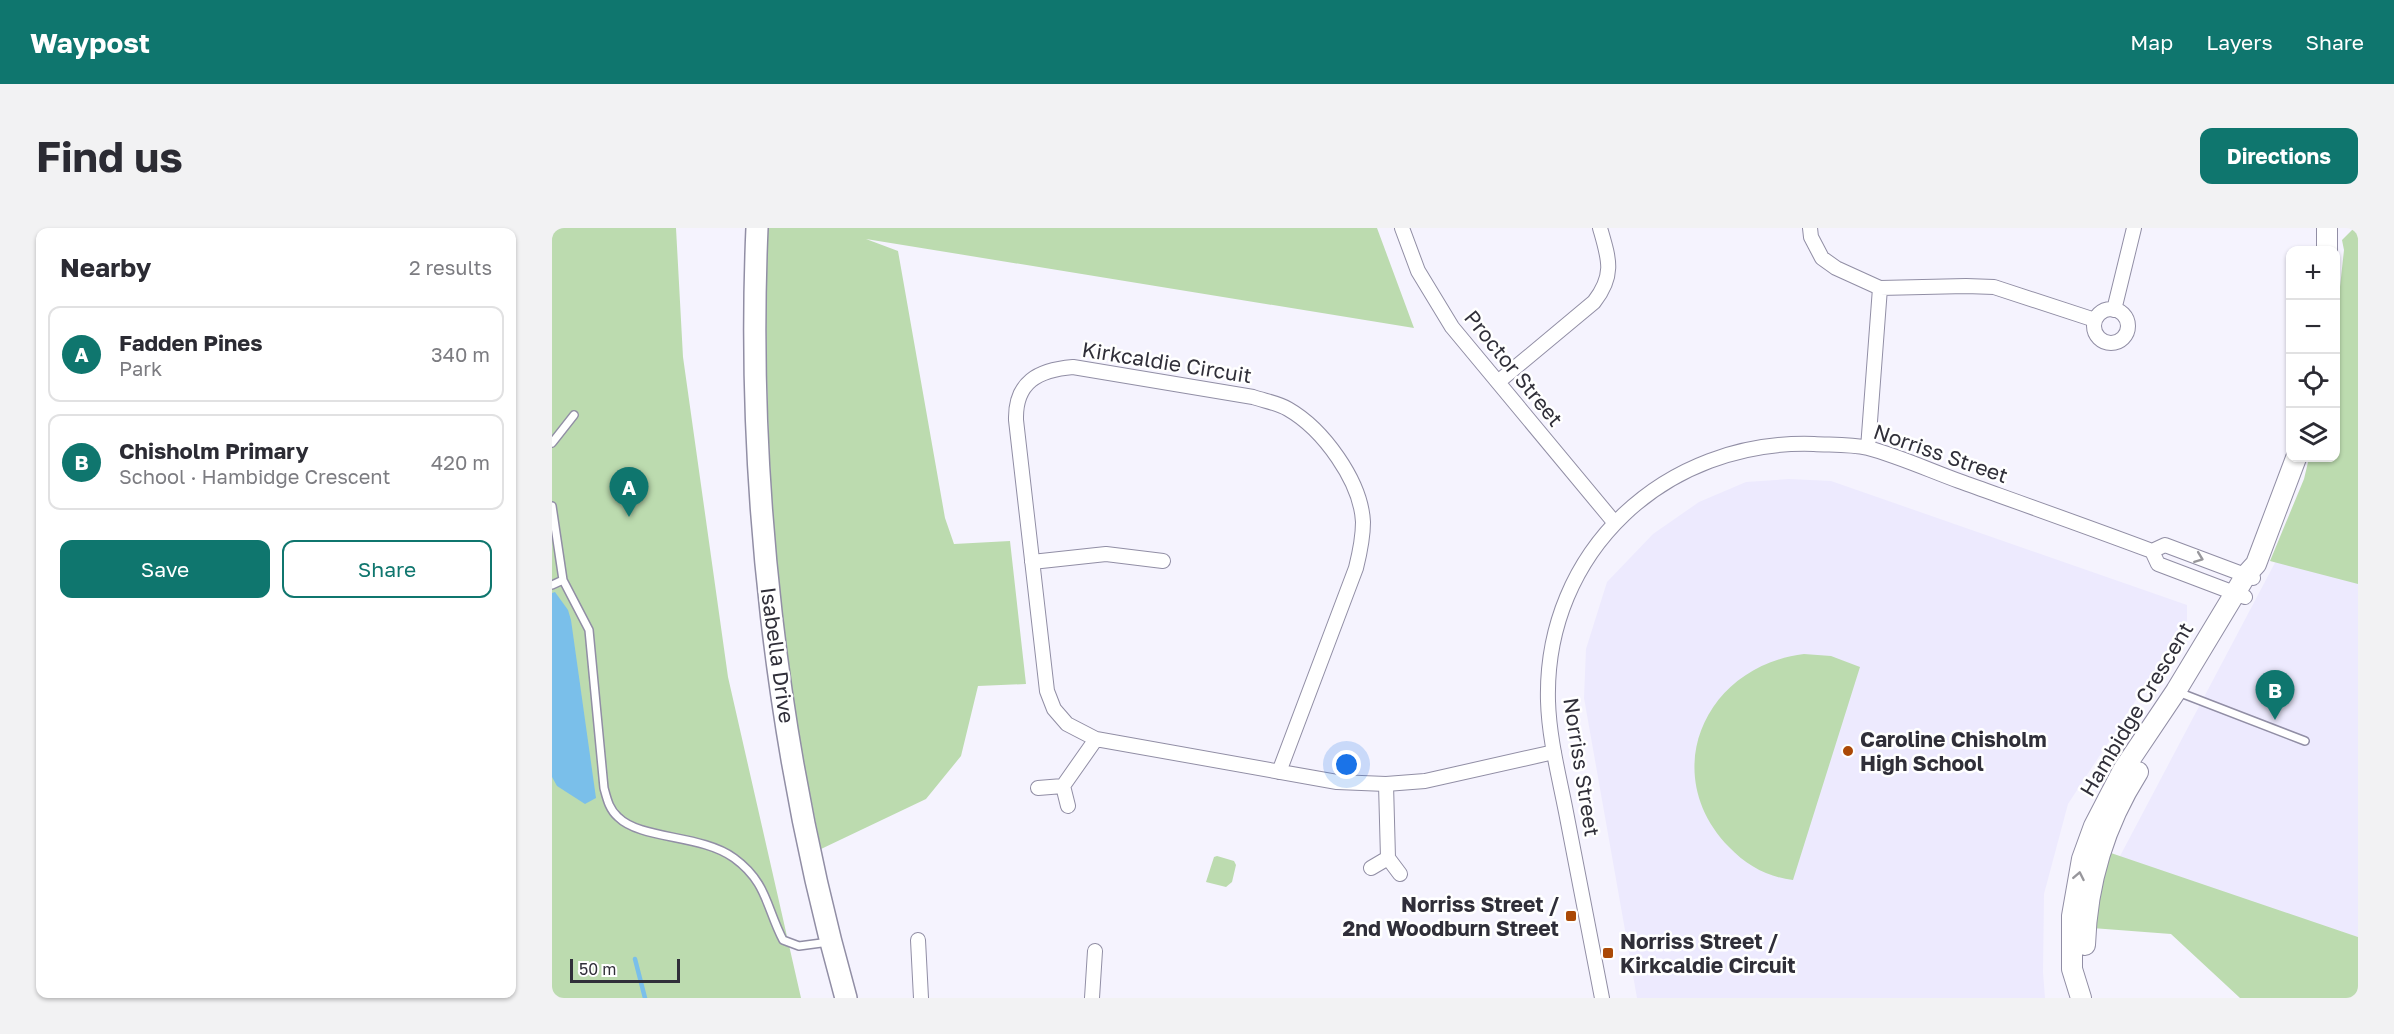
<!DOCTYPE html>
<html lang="en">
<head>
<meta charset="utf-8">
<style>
  body { margin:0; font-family:"Golos Text",sans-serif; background:#f2f2f3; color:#2b2b33 }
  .controls { position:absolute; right:18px; top:18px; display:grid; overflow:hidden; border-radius:12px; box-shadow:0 2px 4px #0004 }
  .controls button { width:54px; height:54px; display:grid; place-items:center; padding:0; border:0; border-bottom:2px solid #e1e1e2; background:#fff; color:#2b2b33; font:30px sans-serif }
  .scale { position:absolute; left:18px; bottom:15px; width:110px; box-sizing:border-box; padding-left:6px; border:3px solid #302f39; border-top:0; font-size:16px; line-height:21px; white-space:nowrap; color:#302f39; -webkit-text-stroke:4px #fff; paint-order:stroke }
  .you { position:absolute; left:795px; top:537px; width:21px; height:21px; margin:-15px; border:4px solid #fff; border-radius:50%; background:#1a73e8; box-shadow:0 0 0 9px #1a73e833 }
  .badge { display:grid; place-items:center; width:39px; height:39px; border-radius:50%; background:#0f766e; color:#fff; font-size:20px; font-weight:700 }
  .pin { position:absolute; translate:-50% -50px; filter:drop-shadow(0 2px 3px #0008) }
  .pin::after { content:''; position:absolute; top:32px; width:21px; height:18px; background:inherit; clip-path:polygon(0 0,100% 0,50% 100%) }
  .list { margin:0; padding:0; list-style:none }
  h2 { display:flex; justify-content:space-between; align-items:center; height:78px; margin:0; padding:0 24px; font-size:26px }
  h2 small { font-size:20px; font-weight:400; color:#7c7c81 }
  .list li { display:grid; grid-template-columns:39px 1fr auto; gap:18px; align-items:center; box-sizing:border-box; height:96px; margin:0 12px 12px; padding:0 12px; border:2px solid #e1e1e2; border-radius:12px }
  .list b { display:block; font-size:22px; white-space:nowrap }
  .list p { margin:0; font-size:20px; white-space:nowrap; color:#7c7c81 }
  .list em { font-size:20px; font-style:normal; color:#7c7c81 }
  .actions { display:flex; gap:12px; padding:18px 24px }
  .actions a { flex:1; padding:14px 0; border:2px solid #0f766e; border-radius:12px; text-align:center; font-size:21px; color:#0f766e }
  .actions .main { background:#0f766e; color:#fff }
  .icon { flex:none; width:33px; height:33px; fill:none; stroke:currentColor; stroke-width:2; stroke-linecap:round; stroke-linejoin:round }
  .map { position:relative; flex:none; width:1806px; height:770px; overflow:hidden; border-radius:12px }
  header { display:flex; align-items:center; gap:36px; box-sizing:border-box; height:84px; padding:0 30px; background:#0f766e; color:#fff }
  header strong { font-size:28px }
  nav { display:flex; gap:33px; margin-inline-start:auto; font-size:21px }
  .intro { display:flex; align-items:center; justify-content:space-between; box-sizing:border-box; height:144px; padding:0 36px }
  h1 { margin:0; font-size:42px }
  .button { padding:15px 27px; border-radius:12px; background:#0f766e; color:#fff; font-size:21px; font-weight:700 }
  main { display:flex; gap:36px; padding:0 36px }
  aside { flex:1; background:#fff; border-radius:12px; box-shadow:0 2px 4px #0004 }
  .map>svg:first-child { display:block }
  .built { fill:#edeafe }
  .green { fill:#bcdbaf }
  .water { fill:#7abfea }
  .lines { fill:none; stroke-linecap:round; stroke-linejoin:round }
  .stream { stroke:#7abfea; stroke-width:4.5 }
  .lane-casing { stroke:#918ea5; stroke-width:10 }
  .street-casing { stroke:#918ea5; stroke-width:16 }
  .secondary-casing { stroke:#918ea5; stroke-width:22 }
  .primary-casing { stroke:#918ea5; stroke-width:24 }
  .lane { stroke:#fff; stroke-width:7 }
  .street { stroke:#fff; stroke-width:14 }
  .secondary { stroke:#fff; stroke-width:20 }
  .primary { stroke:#fff; stroke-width:21 }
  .oneway { stroke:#98979c }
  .poi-dot { fill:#ab4907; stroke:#fff; stroke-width:2 }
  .labels { text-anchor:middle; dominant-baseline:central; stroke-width:5; stroke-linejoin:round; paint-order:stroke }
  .street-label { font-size:21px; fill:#302f39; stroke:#fff }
  .poi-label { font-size:21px; font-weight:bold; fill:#302f39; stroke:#fff; text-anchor:start }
</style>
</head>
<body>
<header>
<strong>Waypost</strong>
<nav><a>Map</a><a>Layers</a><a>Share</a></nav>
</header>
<div class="intro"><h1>Find us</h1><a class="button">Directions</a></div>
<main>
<aside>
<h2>Nearby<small>2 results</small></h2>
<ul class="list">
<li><span class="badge">A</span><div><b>Fadden Pines</b><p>Park</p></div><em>340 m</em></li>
<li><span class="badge">B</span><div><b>Chisholm Primary</b><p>School · Hambidge Crescent</p></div><em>420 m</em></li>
</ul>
<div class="actions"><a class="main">Save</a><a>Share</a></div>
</aside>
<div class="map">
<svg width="1806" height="770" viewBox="0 0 1806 770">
  <rect width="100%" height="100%" fill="#f5f3fe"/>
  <path class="built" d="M 1237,251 L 1279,253 L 1635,377 L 1635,394 L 1516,576 L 1492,666 L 1491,744 L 1493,770 L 1085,770 L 1032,470 L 1034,421 L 1055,354 L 1101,306 L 1147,274 L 1194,254 Z
    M 1726,329 L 1806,355 L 1806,709 L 1567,630 Z"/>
  <path class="green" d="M 0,0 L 124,0 L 131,129 L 176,449 L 249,770 L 0,770 Z
    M 214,0 L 825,0 L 862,100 L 314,11 L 346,23 L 393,290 L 402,316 L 458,313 L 474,456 L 426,458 L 409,528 L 374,571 L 269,621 C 259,569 247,517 239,464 C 217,310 213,155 214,0 Z
    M 1802,0 L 1806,0 L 1806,356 L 1718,333 L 1752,251 L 1757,230 L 1784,230 L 1784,96 L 1792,22 L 1790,12 Z
    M 1252,426 L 1279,428 L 1308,439 L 1241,652 C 1216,649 1195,638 1177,619 C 1105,545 1153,438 1252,426 Z
    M 1556,624 L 1806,709 L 1806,770 L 1688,770 L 1619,706 L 1540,700 Z
    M 665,628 L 682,633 L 684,637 L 680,654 L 674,659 L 654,654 L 662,629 Z"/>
  <path class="water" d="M 3,364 L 16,382 L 19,392 L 44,570 L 33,576 L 5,558 L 0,549 L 0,365 Z"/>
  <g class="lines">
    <path class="stream" d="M 83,731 L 93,770"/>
    <g class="lane-casing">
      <path id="lane" d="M 0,215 L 22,187
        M 0,278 L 11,352
        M 0,357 L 11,352 L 37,402 L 52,560 C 55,571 57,581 66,589 C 89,612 149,606 182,630 C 215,654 214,679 231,712 L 247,718 L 277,714
        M 1626,464 L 1753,513"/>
    </g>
    <g class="street-casing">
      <path id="street" d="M 850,0 L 866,43 L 900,99 L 1062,294
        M 1258,0 L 1259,9 L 1270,30 L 1284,40 L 1328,60 L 1414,58 L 1442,59 L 1543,92
        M1542 98a17 17 0 1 1 34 0a17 17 0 1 1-34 0Z
        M 1562,82 L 1582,0
        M 946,154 L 1042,74 C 1063,47 1057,31 1048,0
        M 1316,220 L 1328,60
        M 1600,323 L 1606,336 L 1693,369
        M 480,334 L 554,326 L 611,333
        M 727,544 L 804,340 C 808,324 811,310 811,294 C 809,253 771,201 736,181 C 726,175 713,173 701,169 L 521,139 C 486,142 463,154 464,192 L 495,463 L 502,481 L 515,496 L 544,511 L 785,554 L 834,556 L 873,553 L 1002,524
        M 834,556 L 836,630 L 848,646
        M 486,560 L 511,558
        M 516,578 L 511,558 L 544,511
        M 819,640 L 836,630
        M 366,712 L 369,770
        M 540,770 L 543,723
        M 1050,770 C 1038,708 1026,646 1014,584 C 1007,548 997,510 996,473 C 992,323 1114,211 1262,216 C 1279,217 1298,216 1316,220 C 1346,228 1377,242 1407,253 C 1471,276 1536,299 1600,323 L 1613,317 L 1701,350"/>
    </g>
    <g class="secondary-casing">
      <path id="secondary" d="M 1775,22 L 1775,0
        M 1533,717 C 1535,656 1553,596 1586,544
        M 1529,770 L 1520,741 L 1520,688 L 1530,631 L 1542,598 L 1571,542 L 1624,463 L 1694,347 L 1704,336 L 1744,230"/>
    </g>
    <g class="primary-casing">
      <path id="primary" d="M 205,0 C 194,253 225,526 294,770"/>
    </g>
    <use href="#lane" class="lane"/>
    <use href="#street" class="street"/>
    <use href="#secondary" class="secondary"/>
    <use href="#primary" class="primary"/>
  </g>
  <defs><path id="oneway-chevron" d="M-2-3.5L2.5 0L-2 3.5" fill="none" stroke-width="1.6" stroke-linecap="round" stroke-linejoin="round" transform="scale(1.5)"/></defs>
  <g class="oneway">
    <use href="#oneway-chevron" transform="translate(1647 330) rotate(21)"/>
    <use href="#oneway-chevron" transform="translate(1527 648) rotate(-79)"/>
  </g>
  <g class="poi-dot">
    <circle cx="1296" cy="523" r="6"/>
    <rect x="1013" y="682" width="12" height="12" rx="3"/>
    <rect x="1050" y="719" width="12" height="12" rx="3"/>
  </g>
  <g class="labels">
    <g class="street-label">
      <text transform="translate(615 134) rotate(9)">Kirkcaldie Circuit</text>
      <text transform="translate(962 140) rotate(51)">Proctor Street</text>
      <text transform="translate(1389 225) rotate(19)">Norriss Street</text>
      <text transform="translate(226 427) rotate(82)">Isabella Drive</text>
      <text transform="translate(1584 481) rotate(-59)">Hambidge Crescent</text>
      <text transform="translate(1030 539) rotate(81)">Norriss Street</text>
    </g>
    <g class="poi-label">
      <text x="1308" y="511">Caroline Chisholm<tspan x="1308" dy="24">High School</tspan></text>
      <text x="1007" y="676" text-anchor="end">Norriss Street /<tspan x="1007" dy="24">2nd Woodburn Street</tspan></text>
      <text x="1068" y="713">Norriss Street /<tspan x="1068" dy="24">Kirkcaldie Circuit</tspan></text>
    </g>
  </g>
</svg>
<div class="controls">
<button>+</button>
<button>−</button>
<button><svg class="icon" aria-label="locate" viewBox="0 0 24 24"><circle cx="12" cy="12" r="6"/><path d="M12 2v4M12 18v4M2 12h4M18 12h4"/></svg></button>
<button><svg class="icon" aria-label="layers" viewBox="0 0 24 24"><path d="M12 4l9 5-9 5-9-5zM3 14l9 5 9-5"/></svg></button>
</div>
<div class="scale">50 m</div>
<div class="you"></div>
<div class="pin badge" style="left:77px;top:289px">A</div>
<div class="pin badge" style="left:1723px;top:492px">B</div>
</div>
</main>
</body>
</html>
